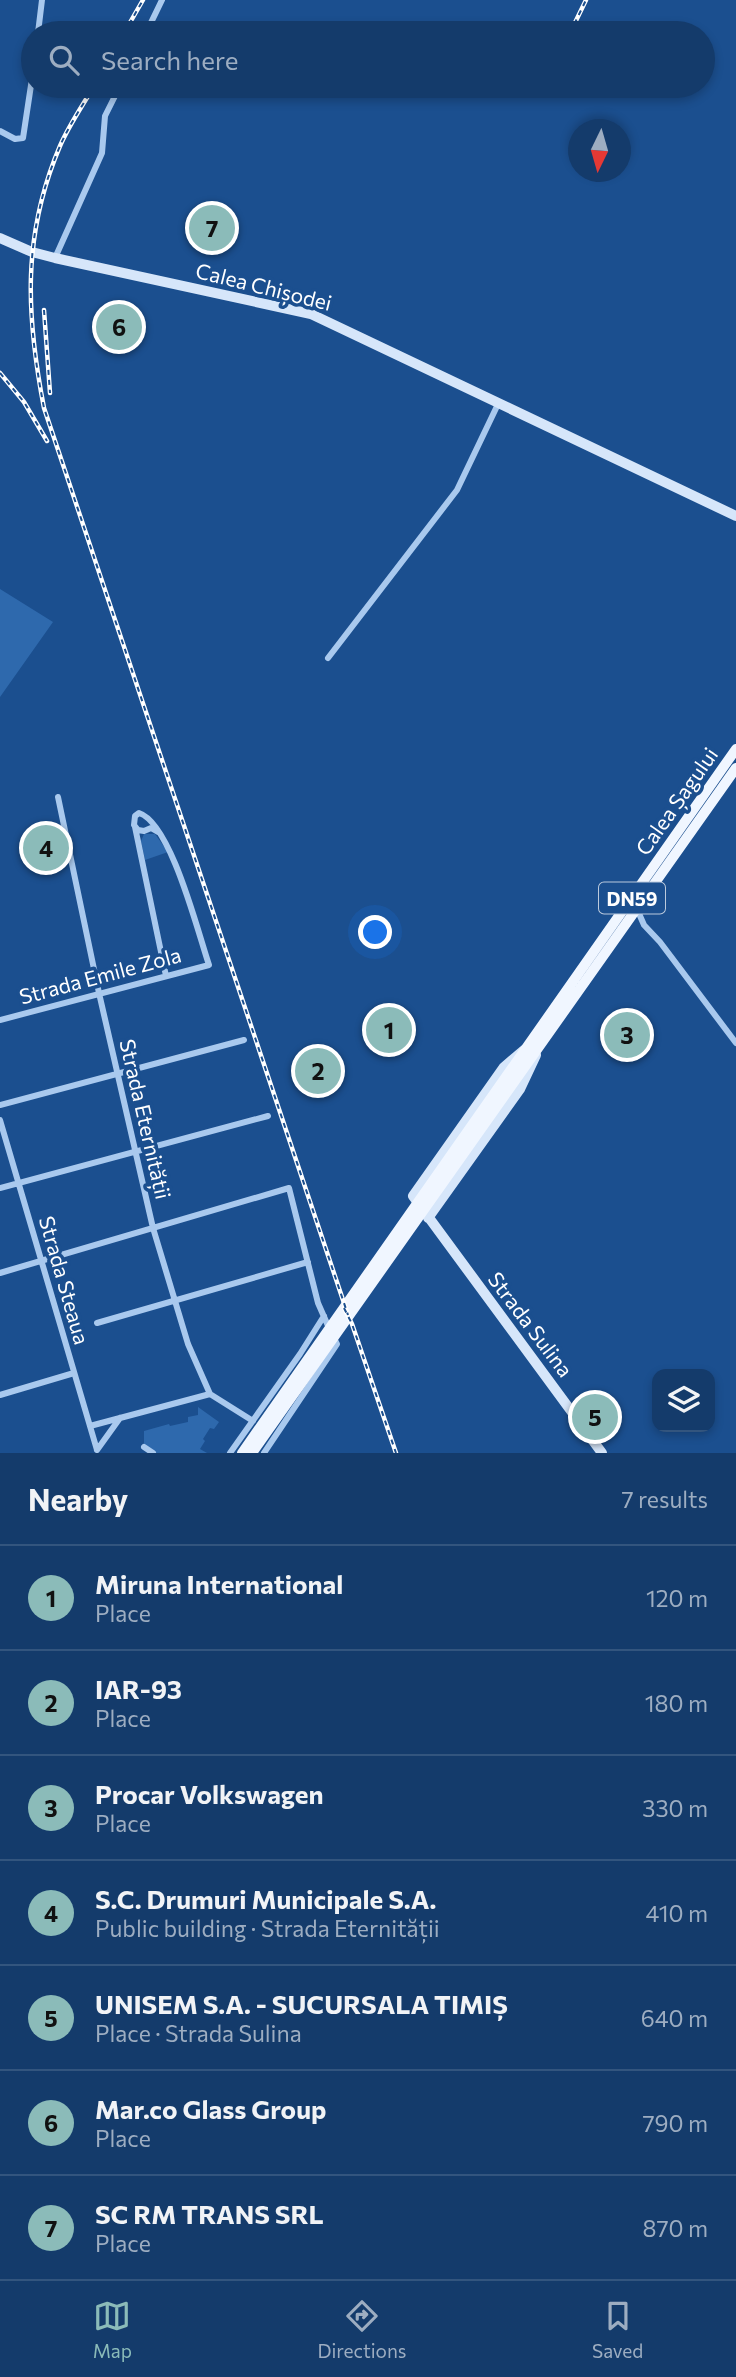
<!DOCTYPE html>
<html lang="en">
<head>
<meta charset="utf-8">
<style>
  body { margin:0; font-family:Commissioner,sans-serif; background:#1d4271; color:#f1f3f6 }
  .controls { position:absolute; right:21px; bottom:21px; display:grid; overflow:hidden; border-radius:14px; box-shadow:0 4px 10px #0003 }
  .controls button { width:63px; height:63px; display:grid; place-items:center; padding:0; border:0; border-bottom:2px solid #33557e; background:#143b6b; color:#f1f3f6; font:35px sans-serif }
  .compass { position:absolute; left:568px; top:119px; width:63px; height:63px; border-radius:50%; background:#143b6b; box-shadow:0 4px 10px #0003; rotate:185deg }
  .you { position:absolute; left:376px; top:933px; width:24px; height:24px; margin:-18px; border:5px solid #fff; border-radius:50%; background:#1a73e8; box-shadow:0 0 0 10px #1a73e833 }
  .badge { display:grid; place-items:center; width:46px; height:46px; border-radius:50%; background:#8bbbb9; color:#111; font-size:23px; font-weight:700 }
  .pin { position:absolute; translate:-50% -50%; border:4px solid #fff; box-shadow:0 2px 7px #0006 }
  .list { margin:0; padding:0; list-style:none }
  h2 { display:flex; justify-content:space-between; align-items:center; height:91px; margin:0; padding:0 28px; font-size:30px }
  h2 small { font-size:23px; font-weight:400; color:#9dadc1 }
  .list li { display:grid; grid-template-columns:46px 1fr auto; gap:21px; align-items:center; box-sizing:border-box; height:105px; padding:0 28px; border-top:2px solid #33557e }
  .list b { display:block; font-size:26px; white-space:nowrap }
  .list p { margin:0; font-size:23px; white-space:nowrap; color:#9dadc1 }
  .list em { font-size:23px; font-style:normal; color:#9dadc1 }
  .icon { flex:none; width:38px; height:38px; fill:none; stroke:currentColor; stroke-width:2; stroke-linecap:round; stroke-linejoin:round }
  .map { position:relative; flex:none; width:736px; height:1453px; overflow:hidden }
  .search { position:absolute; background:#143b6b; box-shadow:0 4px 10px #0003; left:21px; right:21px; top:21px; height:77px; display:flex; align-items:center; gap:18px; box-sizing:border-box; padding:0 24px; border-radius:38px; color:#9dadc1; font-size:26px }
  .sheet { height:826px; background:#143b6b }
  nav { display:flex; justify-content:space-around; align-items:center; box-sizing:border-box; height:98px; border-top:2px solid #33557e; background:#143b6b; font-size:19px; color:#9dadc1 }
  nav a { display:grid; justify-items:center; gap:4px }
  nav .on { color:#8bbbb9 }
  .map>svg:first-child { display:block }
  .green { fill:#2e69ad }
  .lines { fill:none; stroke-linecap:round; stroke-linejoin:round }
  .street { stroke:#a9c9ee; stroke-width:6 }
  .secondary { stroke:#d6e6fa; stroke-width:10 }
  .primary { stroke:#f0f6ff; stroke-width:10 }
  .rail-casing { stroke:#fff; stroke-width:4.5 }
  .rail { stroke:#1b4f8f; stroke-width:2; stroke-dasharray:5; stroke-linecap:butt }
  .labels { text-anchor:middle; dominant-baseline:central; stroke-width:7; stroke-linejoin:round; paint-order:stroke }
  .shield { fill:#1b4f8f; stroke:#bbcadd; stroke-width:2 }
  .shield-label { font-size:19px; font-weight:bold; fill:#fff }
  .street-label { font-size:21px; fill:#fff; stroke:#1b4f8f }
</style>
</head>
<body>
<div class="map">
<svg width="736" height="1453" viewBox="0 0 736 1453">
  <rect width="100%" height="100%" fill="#1b4f8f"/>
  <path class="green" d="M 0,589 L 53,622 L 0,697 Z
    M 144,834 L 155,834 L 168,852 L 145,860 L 141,841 Z
    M 198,1407 L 219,1422 L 214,1429 L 210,1428 L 203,1439 L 205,1441 L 200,1449 L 207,1453 L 153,1453 L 144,1447 L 144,1431 L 169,1424 L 170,1426 L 188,1422 L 188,1417 L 198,1415 Z"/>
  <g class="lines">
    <path class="street" d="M 38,33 L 42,0
      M 146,33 L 162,0
      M 0,131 L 15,139 L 23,138 L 33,72
      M 55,258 L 102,153 L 105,116 L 120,86
      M 328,658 L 457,490 L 499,402
      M 58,797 L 99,993 L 153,1228 L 188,1344 L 210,1394 L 253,1421
      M 135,827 L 166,976
      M 637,909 L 644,925 L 660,942 L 736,1043
      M 0,1020 L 209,965 C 198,933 171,823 139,813 L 135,816 L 134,825 L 138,830 L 144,831 L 151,828 L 158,832
      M 0,1105 L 244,1040
      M 0,1120 L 97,1450
      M 0,1188 L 268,1116
      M 0,1273 L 289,1188 L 318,1303 L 329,1328
      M 97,1323 L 308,1262
      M 0,1395 L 74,1373
      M 90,1426 L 210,1394
      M 144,1447 L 153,1453
      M 97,1450 L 120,1418
      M 230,1453 L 300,1354 L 324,1316
      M 264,1453 L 337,1344 L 334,1338"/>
    <path class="secondary" d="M 0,238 L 32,252 L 55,258 L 311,314 L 736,516
      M 524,1050 L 504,1067 L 413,1196 L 602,1453
      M 428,1218 L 520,1089 L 536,1055"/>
    <path class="primary" d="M 242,1453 L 736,749
      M 252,1453 L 736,768"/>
    <g class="rail-casing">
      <path id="rail" d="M 124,33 L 143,0
        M 570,33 L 586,0
        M 94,86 C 83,105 69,125 60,146 C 22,235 26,315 44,408 L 348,1315
        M 543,88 L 544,86
        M 44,310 L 50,393
        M 0,373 L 24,402 L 47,441
        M 344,1308 L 352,1324 L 396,1453"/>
    </g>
    <use href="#rail" class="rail"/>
  </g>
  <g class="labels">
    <rect class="shield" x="599" y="882.5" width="66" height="31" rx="5"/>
    <g class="shield-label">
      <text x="632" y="898">DN59</text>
    </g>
    <g class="street-label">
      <text transform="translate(264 286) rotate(14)">Calea Chișodei</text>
      <text transform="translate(676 801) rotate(-55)">Calea Șagului</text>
      <text transform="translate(100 975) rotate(-15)">Strada Emile Zola</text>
      <text transform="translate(146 1119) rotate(77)">Strada Eternității</text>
      <text transform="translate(65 1280) rotate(74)">Strada Steaua</text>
      <text transform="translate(531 1324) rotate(53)">Strada Sulina</text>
    </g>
  </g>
</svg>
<div class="controls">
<button><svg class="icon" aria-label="layers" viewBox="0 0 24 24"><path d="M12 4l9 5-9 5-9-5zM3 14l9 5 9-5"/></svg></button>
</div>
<svg class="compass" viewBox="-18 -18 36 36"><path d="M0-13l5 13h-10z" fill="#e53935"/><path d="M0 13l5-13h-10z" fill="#9dadc1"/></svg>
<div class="you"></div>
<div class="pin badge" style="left:389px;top:1030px">1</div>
<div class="pin badge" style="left:318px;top:1071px">2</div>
<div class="pin badge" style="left:627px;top:1035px">3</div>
<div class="pin badge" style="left:46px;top:848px">4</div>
<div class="pin badge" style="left:595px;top:1417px">5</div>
<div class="pin badge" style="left:119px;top:327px">6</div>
<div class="pin badge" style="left:212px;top:228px">7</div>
<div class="search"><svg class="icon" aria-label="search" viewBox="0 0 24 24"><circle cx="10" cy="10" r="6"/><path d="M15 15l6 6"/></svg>Search here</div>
</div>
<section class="sheet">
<h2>Nearby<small>7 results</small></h2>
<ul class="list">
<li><span class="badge">1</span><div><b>Miruna International</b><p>Place</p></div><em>120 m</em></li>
<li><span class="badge">2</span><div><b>IAR-93</b><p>Place</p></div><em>180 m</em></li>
<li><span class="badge">3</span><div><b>Procar Volkswagen</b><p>Place</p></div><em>330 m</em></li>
<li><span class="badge">4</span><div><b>S.C. Drumuri Municipale S.A.</b><p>Public building · Strada Eternității</p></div><em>410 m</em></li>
<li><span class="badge">5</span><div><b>UNISEM S.A. - SUCURSALA TIMIȘ</b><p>Place · Strada Sulina</p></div><em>640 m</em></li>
<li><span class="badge">6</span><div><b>Mar.co Glass Group</b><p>Place</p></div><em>790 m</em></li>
<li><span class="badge">7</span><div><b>SC RM TRANS SRL</b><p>Place</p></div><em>870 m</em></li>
</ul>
</section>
<nav>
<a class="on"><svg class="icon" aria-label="map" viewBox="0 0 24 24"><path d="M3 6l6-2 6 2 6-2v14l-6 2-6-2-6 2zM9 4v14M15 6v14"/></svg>Map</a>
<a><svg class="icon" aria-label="directions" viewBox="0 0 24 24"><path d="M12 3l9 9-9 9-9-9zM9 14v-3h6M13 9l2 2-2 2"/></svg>Directions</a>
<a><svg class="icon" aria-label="saved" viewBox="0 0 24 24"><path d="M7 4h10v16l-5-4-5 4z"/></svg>Saved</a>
</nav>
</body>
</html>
